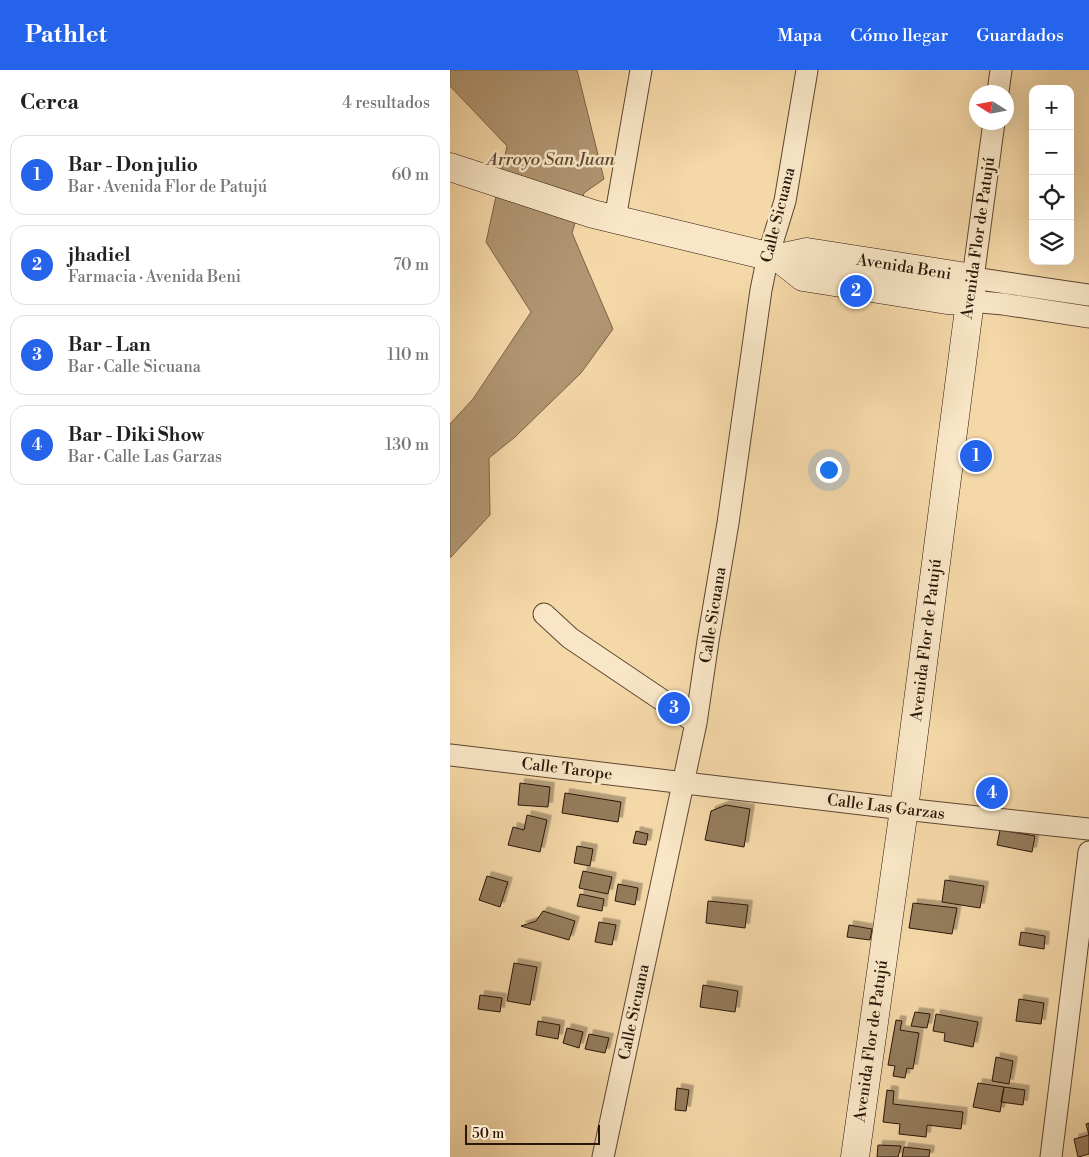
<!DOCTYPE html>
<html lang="es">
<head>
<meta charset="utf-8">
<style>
  body { margin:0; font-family:"Libre Bodoni",serif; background:#f2f2f2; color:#202124 }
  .controls { position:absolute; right:15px; top:15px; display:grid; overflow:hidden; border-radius:10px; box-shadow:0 5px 20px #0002 }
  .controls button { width:45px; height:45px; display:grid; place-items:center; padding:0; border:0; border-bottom:1px solid #e0e0e0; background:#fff; color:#202124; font:25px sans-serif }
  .compass { position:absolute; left:519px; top:15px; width:45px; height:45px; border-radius:50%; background:#fff; box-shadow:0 5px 20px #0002; rotate:281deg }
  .scale { position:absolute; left:15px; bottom:12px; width:135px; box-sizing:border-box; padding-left:5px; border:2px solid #2b1608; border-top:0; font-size:14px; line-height:18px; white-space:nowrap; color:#2b1608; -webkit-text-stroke:4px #f8e6c6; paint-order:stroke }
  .you { position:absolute; left:378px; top:399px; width:18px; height:18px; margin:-12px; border:4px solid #fff; border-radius:50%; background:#1a73e8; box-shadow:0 0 0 8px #1a73e833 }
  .badge { display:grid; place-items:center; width:32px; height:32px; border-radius:50%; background:#2563eb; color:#fff; font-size:16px; font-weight:700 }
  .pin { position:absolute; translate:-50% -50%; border:2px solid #fff; box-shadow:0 1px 5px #0006 }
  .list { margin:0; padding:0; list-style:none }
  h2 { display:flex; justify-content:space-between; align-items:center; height:65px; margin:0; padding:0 20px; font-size:21px }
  h2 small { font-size:16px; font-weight:400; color:#757577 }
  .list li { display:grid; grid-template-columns:32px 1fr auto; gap:15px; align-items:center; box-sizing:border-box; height:80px; margin:0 10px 10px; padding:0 10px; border:1px solid #e0e0e0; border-radius:15px }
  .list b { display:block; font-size:19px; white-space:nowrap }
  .list p { margin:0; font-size:16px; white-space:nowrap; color:#757577 }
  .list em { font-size:16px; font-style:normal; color:#757577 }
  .icon { flex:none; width:28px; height:28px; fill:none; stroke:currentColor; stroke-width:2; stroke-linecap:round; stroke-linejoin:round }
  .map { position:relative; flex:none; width:639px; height:1087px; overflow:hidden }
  header { display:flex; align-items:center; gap:30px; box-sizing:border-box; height:70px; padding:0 25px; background:#2563eb; color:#fff }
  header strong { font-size:24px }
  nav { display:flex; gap:28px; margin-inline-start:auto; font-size:18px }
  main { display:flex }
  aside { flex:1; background:#fff }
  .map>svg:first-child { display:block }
  .water { fill:#b09672; stroke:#7b6348 }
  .building { fill:#947b5b; stroke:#2b1608; filter:url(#shadow) }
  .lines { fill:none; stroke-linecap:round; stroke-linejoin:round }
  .minor-casing { stroke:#5e4630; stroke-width:23 }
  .secondary-casing { stroke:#2b1608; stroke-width:29 }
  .minor { stroke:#f8e6c6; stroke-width:21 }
  .secondary { stroke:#f8e6c6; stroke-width:28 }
  .labels { text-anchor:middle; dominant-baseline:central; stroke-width:5; stroke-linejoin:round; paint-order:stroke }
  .street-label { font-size:16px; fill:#2b1608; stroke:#f8e6c6 }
  .water-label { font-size:18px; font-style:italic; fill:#604932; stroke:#f8e6c6 }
</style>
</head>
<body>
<header>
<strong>Pathlet</strong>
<nav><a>Mapa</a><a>Cómo llegar</a><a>Guardados</a></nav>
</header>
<main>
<aside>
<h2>Cerca<small>4 resultados</small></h2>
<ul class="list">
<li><span class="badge">1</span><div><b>Bar - Don julio</b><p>Bar · Avenida Flor de Patujú</p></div><em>60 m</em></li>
<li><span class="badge">2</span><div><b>jhadiel</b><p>Farmacia · Avenida Beni</p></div><em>70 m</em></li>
<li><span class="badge">3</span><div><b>Bar - Lan</b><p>Bar · Calle Sicuana</p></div><em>110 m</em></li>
<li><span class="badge">4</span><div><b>Bar - Diki Show</b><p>Bar · Calle Las Garzas</p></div><em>130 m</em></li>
</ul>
</aside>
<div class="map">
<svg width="639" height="1087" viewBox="0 0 639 1087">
  <defs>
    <filter id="shadow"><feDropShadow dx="4.5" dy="-4.5" stdDeviation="0" flood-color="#0004"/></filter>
  </defs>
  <rect width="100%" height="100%" fill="#f5d8a8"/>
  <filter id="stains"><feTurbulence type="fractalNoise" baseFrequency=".004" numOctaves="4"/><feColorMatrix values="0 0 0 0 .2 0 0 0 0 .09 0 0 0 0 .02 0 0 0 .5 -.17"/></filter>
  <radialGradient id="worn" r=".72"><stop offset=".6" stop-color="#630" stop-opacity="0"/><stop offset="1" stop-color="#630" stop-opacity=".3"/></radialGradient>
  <path class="water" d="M 0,0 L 127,0 L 154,109 L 134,123 L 122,163 L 163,259 L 131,303 L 65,367 L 39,388 L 40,445 L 0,488 L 0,354 L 23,329 L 81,242 L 36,172 L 57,76 L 0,16 Z"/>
  <path class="building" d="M 70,713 L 100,717 L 98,737 L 68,735 Z
    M 115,723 L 171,732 L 168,752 L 112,743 Z
    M 276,735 L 300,739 L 294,777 L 255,770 L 261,741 Z
    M 77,745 L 97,750 L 90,782 L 58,775 L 63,757 L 74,760 Z
    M 550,760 L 585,766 L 582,782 L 547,775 Z
    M 186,761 L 198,764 L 196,775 L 183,773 Z
    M 127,776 L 143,779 L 140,796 L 124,793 Z
    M 133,801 L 162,807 L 158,824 L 129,818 Z
    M 37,806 L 58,812 L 50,837 L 29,830 Z
    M 495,810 L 534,816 L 530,838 L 492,832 Z
    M 168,814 L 188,818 L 185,835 L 165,831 Z
    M 130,824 L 154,829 L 152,841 L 127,836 Z
    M 258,831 L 298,835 L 295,858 L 256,853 Z
    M 463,833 L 507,838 L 502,864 L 459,858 Z
    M 93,841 L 125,851 L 119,870 L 71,856 L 86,851 Z
    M 149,852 L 166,855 L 162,875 L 145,872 Z
    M 399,855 L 422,859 L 420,870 L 397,867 Z
    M 571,862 L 595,866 L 594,879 L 569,875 Z
    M 64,893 L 87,897 L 80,935 L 57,931 Z
    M 253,915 L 288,921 L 285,942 L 250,937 Z
    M 30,925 L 52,928 L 50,942 L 28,939 Z
    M 569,929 L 594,933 L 591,954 L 566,951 Z
    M 465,942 L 480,944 L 477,958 L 461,956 Z
    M 486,944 L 528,952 L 523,977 L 494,971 L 495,963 L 483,961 Z
    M 446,950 L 452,951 L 450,960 L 469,963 L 463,999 L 457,998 L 455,1008 L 443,1006 L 445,996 L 438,995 Z
    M 88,951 L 110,955 L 108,969 L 86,965 Z
    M 117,958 L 133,962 L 129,978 L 113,973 Z
    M 139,964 L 159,968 L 155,983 L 135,979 Z
    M 546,987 L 563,991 L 559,1014 L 542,1011 Z
    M 528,1013 L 554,1017 L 550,1042 L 523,1037 Z
    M 554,1017 L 575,1020 L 573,1035 L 551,1032 Z
    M 227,1018 L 239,1020 L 236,1041 L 225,1040 Z
    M 437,1020 L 444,1021 L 443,1034 L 513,1042 L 511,1059 L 477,1055 L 476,1067 L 449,1064 L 450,1054 L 433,1052 Z
    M 639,1053 L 639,1084 L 628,1087 L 624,1069 L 639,1065 L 636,1054 Z
    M 428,1075 L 451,1076 L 448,1087 L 427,1087 Z
    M 454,1077 L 480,1080 L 479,1087 L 452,1087 Z"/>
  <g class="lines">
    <g class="minor-casing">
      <path id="minor" d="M 548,22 L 551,0
        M 544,52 L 523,208 L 639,225
        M 165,149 L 191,0
        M 520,231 L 553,234 L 639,247
        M 94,544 L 120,568 L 246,653
        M 0,685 L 454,739 L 639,759
        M 153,1087 L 246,653 L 258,571 L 278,453 L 311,220 L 318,186 L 335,131 L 357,0
        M 601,1087 L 639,782"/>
    </g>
    <g class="secondary-casing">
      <path id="secondary" d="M 0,97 L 143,144 L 318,186 L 329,188 L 357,182 L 523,208 L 454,739 L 405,1087
        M 329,188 L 353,207 L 497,230 L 520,231"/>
    </g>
    <use href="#minor" class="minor"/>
    <use href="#secondary" class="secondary"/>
  </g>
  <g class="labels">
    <g class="street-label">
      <text transform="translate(328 145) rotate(-76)">Calle Sicuana</text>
      <text transform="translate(528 168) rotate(-82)">Avenida Flor de Patujú</text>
      <text transform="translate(454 197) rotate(9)">Avenida Beni</text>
      <text transform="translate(263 545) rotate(-81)">Calle Sicuana</text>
      <text transform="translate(476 570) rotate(-83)">Avenida Flor de Patujú</text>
      <text transform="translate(117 699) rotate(7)">Calle Tarope</text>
      <text transform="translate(436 737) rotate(7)">Calle Las Garzas</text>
      <text transform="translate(184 942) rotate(-78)">Calle Sicuana</text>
      <text transform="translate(421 971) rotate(-82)">Avenida Flor de Patujú</text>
    </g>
    <g class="water-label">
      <text x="101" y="89">Arroyo San Juan</text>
    </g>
  </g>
  <rect width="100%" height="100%" filter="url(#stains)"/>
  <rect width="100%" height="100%" fill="url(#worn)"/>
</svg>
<div class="controls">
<button>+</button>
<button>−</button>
<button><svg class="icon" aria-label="locate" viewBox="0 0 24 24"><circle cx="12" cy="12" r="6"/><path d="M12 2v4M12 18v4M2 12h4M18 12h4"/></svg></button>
<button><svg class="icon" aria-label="layers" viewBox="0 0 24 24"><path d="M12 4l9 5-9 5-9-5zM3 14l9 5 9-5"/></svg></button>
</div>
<svg class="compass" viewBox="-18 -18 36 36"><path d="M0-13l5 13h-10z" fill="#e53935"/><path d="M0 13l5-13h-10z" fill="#757577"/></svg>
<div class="scale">50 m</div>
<div class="you"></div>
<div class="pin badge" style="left:526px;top:386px">1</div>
<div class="pin badge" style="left:406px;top:221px">2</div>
<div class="pin badge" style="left:224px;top:638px">3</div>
<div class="pin badge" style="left:542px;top:723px">4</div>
</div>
</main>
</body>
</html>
